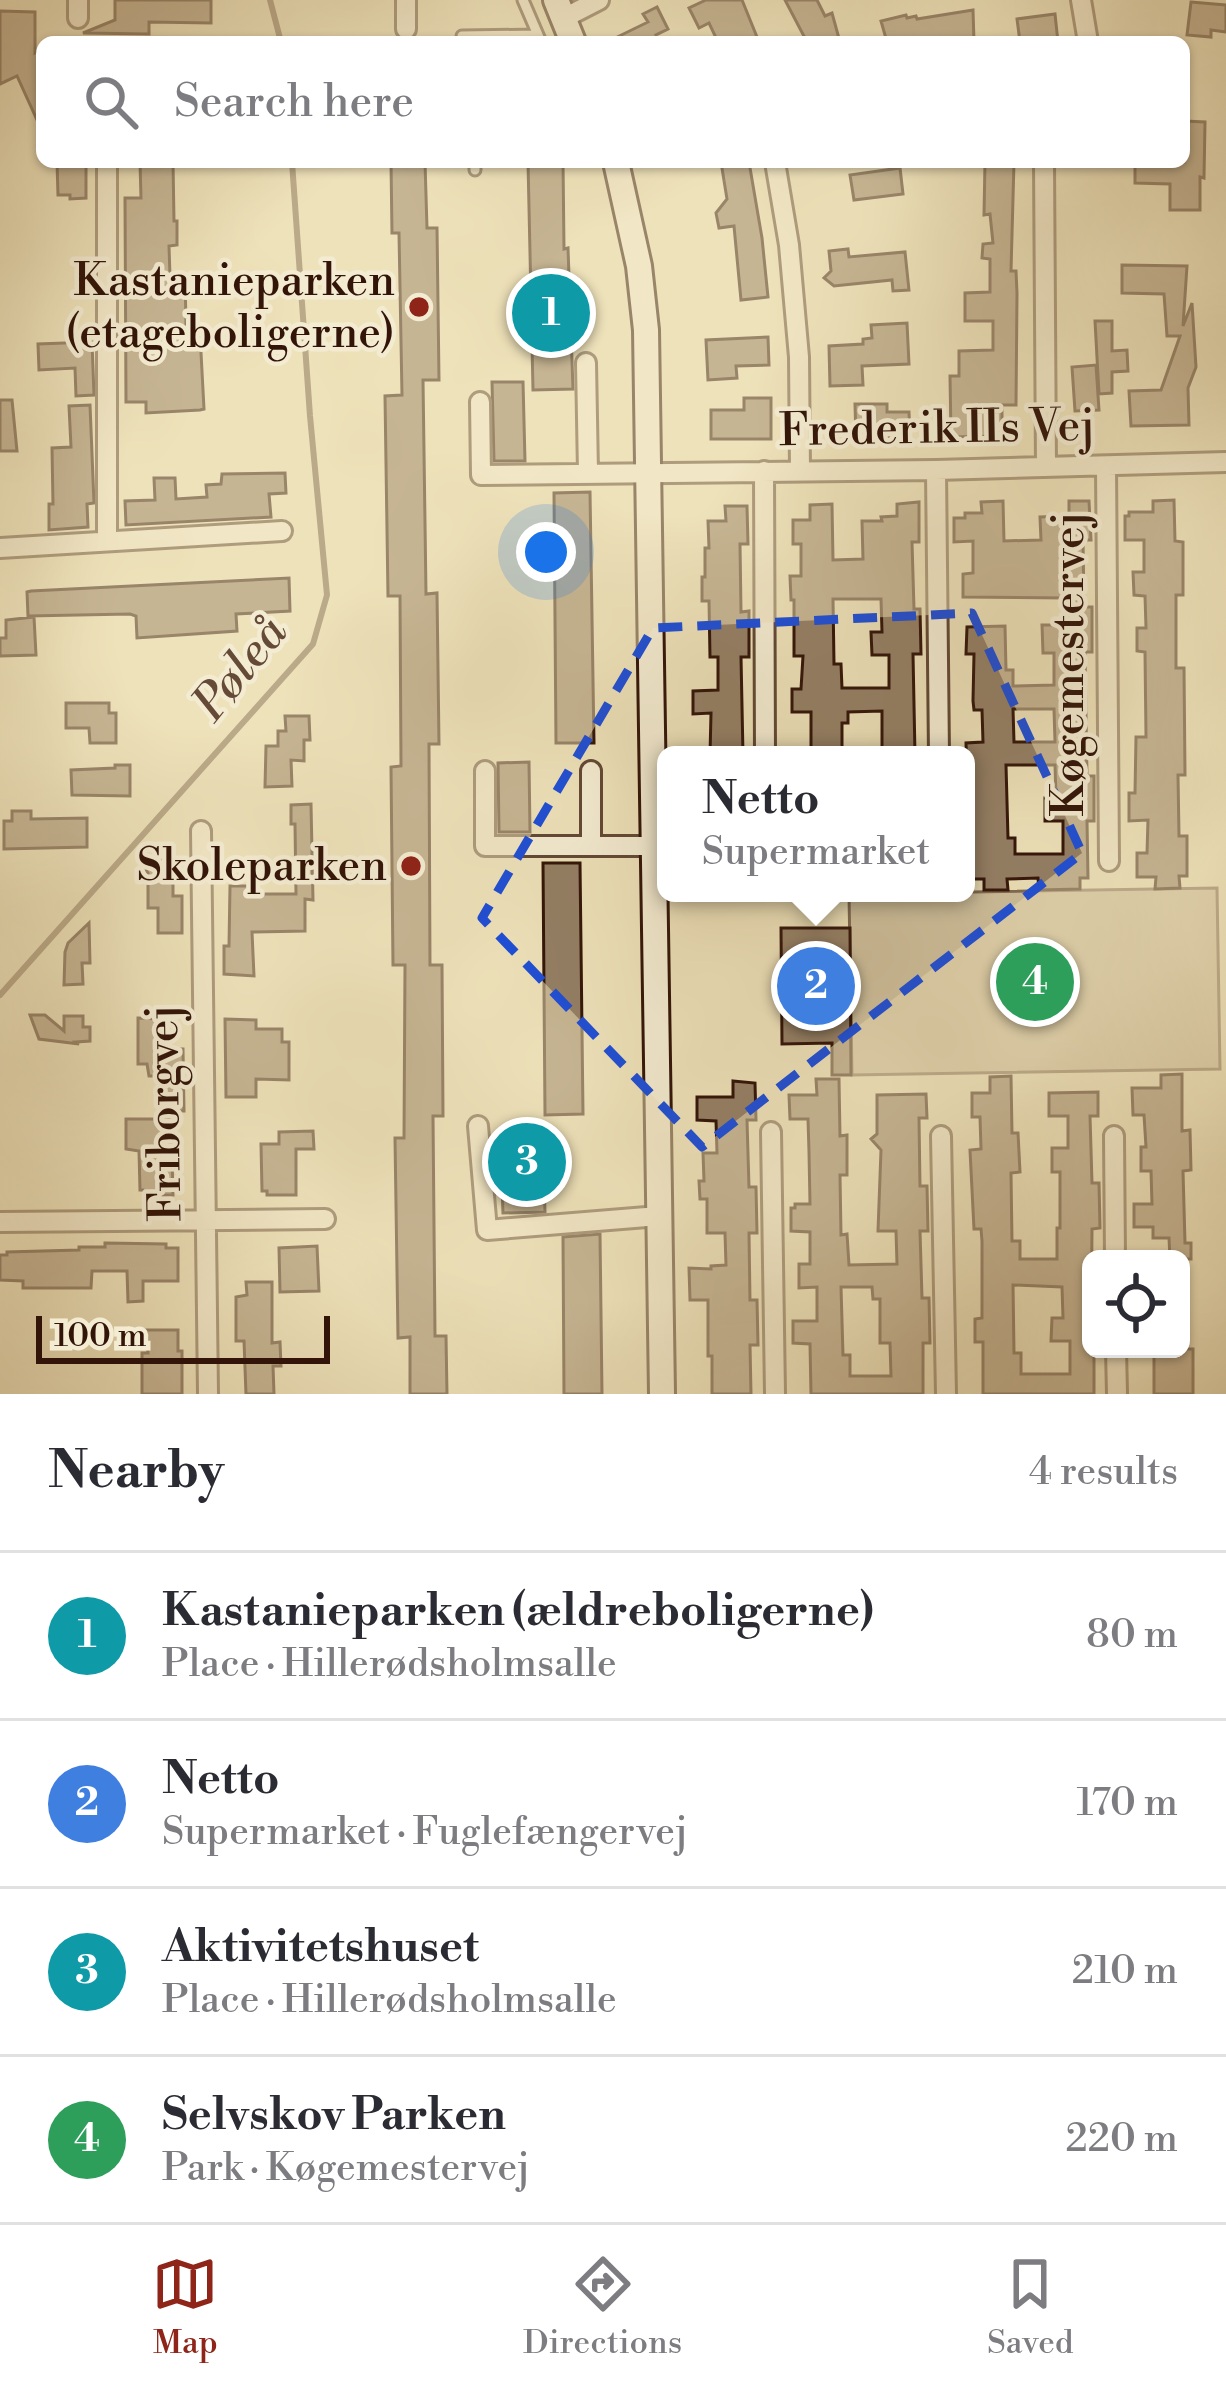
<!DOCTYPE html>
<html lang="en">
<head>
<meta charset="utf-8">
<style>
  body { margin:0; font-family:"Libre Bodoni",serif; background:#f2f2f3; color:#2b2b33 }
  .controls { position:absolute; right:36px; bottom:36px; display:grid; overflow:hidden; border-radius:18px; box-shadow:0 3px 9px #0004 }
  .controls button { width:108px; height:108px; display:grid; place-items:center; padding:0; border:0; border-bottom:3px solid #e1e1e2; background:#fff; color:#2b2b33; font:60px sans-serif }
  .scale { position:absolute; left:36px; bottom:30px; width:294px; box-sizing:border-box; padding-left:12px; border:6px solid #321408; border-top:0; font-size:33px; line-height:42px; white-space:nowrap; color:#321408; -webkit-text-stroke:9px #f4ecd2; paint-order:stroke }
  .you { position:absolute; left:546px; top:552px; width:42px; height:42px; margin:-30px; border:9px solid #fff; border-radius:50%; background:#1a73e8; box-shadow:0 0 0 18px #1a73e833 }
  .badge { display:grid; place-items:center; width:78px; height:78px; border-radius:50%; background:#8f2418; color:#fff; font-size:39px; font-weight:700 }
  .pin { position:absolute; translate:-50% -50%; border:6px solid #fff; box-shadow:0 3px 12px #0006 }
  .popup { position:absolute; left:657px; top:746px; width:318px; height:156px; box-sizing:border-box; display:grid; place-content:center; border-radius:18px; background:#fff; filter:drop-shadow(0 3px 9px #0005); font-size:39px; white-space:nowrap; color:#7c7c81 }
  .popup b { font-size:45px; color:#2b2b33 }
  .popup::after { content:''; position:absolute; left:50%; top:100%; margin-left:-24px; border:24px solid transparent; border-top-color:#fff }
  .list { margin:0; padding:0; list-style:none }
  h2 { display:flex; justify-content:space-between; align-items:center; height:156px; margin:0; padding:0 48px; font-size:51px }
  h2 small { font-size:39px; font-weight:400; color:#7c7c81 }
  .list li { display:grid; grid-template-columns:78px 1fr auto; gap:36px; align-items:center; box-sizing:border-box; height:168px; padding:0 48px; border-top:3px solid #e1e1e2 }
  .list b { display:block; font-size:45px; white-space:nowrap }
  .list p { margin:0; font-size:39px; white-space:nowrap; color:#7c7c81 }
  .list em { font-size:39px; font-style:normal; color:#7c7c81 }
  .icon { flex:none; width:66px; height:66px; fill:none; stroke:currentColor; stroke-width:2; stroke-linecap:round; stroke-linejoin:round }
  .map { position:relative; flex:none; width:1226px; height:1394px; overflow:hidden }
  .search { position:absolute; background:#fff; box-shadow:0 3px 9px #0004; left:36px; right:36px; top:36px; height:132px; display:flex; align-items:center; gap:30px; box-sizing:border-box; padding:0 42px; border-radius:18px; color:#7c7c81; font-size:45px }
  .sheet { height:828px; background:#fff }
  nav { display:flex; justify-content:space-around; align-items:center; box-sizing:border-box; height:168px; border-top:3px solid #e1e1e2; background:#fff; font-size:33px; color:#7c7c81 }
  nav a { display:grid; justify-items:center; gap:6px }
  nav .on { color:#8f2418 }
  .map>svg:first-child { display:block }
  .green { fill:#cebf9c; stroke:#806a52; stroke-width:3 }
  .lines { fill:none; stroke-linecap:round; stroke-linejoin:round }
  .stream { stroke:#7c664e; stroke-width:6 }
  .building { fill:#947f65; stroke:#321408; stroke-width:3; fill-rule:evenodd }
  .lane-casing { stroke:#614834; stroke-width:15 }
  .street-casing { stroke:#614834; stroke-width:24 }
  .secondary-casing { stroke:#321408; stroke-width:30 }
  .lane { stroke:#f4ecd2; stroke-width:9 }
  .street { stroke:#f4ecd2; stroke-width:18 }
  .secondary { stroke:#f4ecd2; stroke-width:24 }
  .marked { fill:none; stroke:#1d4ed8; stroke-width:9; stroke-dasharray:24 15; stroke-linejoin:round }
  .poi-dot { fill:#8f2418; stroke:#f4ecd2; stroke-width:4.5 }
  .labels { text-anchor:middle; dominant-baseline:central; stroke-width:9; stroke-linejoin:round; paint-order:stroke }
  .poi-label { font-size:45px; fill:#321408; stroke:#f4ecd2; text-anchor:end }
  .street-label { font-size:45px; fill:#321408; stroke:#f4ecd2 }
  .water-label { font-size:48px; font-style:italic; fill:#644a37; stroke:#f4ecd2 }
</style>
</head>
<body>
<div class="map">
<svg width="1226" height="1394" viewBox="0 0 1226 1394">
  <rect width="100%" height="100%" fill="#eee2ba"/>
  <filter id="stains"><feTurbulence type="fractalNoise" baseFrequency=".00167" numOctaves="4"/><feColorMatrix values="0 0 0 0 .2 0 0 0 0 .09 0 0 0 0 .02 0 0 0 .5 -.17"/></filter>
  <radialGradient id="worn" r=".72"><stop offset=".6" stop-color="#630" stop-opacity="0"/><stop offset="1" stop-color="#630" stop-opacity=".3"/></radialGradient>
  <path class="green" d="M 1217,888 L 1220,1069 L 852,1075 L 849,894 Z"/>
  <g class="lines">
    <path class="stream" d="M 270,0 L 281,42
      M 0,995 L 313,644 L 327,595 L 310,416 L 292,162"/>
  </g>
  <path class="building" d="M 115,0 L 211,0 L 211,23 L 149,22 L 149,34 L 83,33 L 115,20 Z
    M 706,0 L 742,0 L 759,42 L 718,42 L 709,23 L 699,28 L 689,8 Z
    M 785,0 L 817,0 L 825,16 L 832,13 L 840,42 L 807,42 Z
    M 1191,2 L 1226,5 L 1226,32 L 1211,30 L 1211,37 L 1187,35 Z
    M 657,7 L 668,29 L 656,35 L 660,42 L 607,42 L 648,22 L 643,14 Z
    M 973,10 L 974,42 L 887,42 L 881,21 L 906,15 L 907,18 L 916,16 L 917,19 Z
    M 0,11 L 35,12 L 35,53 L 42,50 L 42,131 L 17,76 L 0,84 Z
    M 1055,14 L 1058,42 L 1020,42 L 1017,19 Z
    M 1184,121 L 1205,122 L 1204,178 L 1200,177 L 1200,210 L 1170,210 L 1170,184 L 1135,183 L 1135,162 L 1184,162 Z
    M 57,162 L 86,162 L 86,198 L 70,199 L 70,195 L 58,195 Z
    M 140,162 L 173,162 L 174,221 L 177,221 L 177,245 L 169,246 L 170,276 L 185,276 L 186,324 L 196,323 L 196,334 L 200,334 L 204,409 L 200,410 L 146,413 L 146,402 L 126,402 L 125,198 L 141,198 Z
    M 391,162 L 425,162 L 427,228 L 437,228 L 439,380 L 423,380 L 426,594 L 437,593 L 439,744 L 429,744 L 430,965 L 442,965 L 443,1116 L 433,1116 L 435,1336 L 446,1336 L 447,1394 L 410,1394 L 410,1337 L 398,1338 L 395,1138 L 404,1138 L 405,965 L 393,965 L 391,767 L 401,766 L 400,596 L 388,596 L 385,396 L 402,395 L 399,233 L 392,233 Z
    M 528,162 L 563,162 L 564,249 L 568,248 L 573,389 L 533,390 Z
    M 721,162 L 749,162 L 762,238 L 768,297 L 741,300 L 734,226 L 719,228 L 716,213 L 727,199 Z
    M 985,162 L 1014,162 L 1011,271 L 1016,271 L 1017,293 L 1016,405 L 1002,405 L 1002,436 L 951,437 L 950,376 L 959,376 L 959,351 L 993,350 L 993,321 L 965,321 L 965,293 L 990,292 L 990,259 L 982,258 L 983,244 L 993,243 L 990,214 L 984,215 Z
    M 900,168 L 903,194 L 854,200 L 850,175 Z
    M 848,249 L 849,257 L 905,252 L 909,290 L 893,291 L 892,280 L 834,286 L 824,278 L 831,271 L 829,251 Z
    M 1122,265 L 1187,266 L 1183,326 L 1192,303 L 1196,367 L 1188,388 L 1189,425 L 1131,426 L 1129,391 L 1161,390 L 1180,336 L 1167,336 L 1164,294 L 1122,293 Z
    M 1095,321 L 1112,321 L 1112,351 L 1127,350 L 1128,371 L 1112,372 L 1112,393 L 1099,394 Z
    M 907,323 L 909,364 L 862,366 L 863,385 L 830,386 L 829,346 L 863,344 L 863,339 L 872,338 L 871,325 Z
    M 768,337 L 769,365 L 736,366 L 737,378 L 708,380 L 706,340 Z
    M 92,342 L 94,395 L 76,396 L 75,368 L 39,370 L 38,344 Z
    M 1096,365 L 1099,410 L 1075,411 L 1072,367 Z
    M 492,382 L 523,382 L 525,461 L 494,461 Z
    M 744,398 L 771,398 L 771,439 L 711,439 L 711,410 L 744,410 Z
    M 0,400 L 12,400 L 17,451 L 0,451 Z
    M 855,404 L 887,404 L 887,412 L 909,412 L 910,438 L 856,439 Z
    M 90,405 L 94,503 L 87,504 L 88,527 L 49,530 L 49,504 L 53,504 L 52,448 L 71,447 L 69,406 Z
    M 285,473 L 286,493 L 269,494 L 271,517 L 126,525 L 125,501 L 155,500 L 154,478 L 175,478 L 176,499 L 207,497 L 206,485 L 221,484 L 222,474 Z
    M 590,492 L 594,743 L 556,743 L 554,493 Z
    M 1174,500 L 1175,541 L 1183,542 L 1183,595 L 1176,595 L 1176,668 L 1184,668 L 1185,775 L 1178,775 L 1179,836 L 1187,836 L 1187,876 L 1179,876 L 1180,888 L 1155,889 L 1156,877 L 1137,877 L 1137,853 L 1147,853 L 1148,820 L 1129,821 L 1129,793 L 1135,793 L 1136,737 L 1146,737 L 1145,652 L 1137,651 L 1137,628 L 1146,628 L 1145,596 L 1134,595 L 1133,572 L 1144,572 L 1144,540 L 1125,540 L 1125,516 L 1129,516 L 1129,512 L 1153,512 L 1153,501 Z
    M 1003,501 L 1004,541 L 1041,540 L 1040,517 L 1069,516 L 1069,501 L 1089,501 L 1091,540 L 1083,540 L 1084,607 L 1092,607 L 1092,652 L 1085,652 L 1087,776 L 1094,776 L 1094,821 L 1087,821 L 1088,878 L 1080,878 L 1080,889 L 1039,890 L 1038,878 L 1007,879 L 1008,890 L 984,890 L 984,879 L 966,879 L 966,855 L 969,855 L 966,743 L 983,742 L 982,710 L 974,710 L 973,701 L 974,654 L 966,654 L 967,627 L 1005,626 L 1006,670 L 1013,670 L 1013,686 L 1054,685 L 1054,653 L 1043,653 L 1042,625 L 1066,625 L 1065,598 L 963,597 L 963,574 L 973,573 L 973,541 L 954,542 L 954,518 L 965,518 L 965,513 L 982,513 L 981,502 ZM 1013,709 L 1054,709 L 1055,742 L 1014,742 ZM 1006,765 L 1055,765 L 1056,798 L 1045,798 L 1045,821 L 1063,821 L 1063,854 L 1015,854 L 1015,838 L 1008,838 Z
    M 919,502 L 919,542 L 912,542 L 914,609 L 920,609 L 921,654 L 913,654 L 915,755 L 882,755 L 882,711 L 848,712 L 848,723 L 842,723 L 842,755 L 811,755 L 811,712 L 792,712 L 792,689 L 801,689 L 803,656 L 794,656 L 794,600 L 791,600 L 790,576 L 801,576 L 801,544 L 793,544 L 793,520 L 810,520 L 810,505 L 832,504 L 833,560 L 863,559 L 862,521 L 882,521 L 881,517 L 897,516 L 897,504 ZM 833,599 L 881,599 L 882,632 L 871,632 L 872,655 L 889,655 L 889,688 L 842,688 L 841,664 L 834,664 Z
    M 725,506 L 747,506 L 748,544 L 740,544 L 741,612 L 749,611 L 749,657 L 741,657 L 743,755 L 710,755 L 711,713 L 693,714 L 693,691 L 718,690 L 718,657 L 710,657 L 709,601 L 702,601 L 702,577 L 705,577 L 705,548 L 709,548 L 708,521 L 726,521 Z
    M 289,578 L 290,611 L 236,614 L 237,631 L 137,638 L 136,616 L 130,614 L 28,616 L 27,592 L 31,591 Z
    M 34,617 L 36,655 L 0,656 L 0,638 L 6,638 L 6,620 Z
    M 66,703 L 109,703 L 109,713 L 116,713 L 116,743 L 90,743 L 89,728 L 66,728 Z
    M 285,716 L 309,716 L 310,740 L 304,740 L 304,761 L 291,760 L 292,786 L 265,787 L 266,746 L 278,746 L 278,731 L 286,731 Z
    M 529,762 L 530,832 L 499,832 L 498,763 Z
    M 115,765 L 130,765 L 130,796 L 72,795 L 71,770 L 115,768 Z
    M 311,804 L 313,900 L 305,899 L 305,931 L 252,932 L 254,976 L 224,974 L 224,946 L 229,946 L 230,886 L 254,886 L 255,894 L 296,894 L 295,824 L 291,824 L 291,805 Z
    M 12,811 L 31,811 L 31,819 L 87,818 L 87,847 L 4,849 L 4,821 L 12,821 Z
    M 164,852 L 169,860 L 173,860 L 173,896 L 182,896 L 182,933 L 158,933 L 158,908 L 148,908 L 148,873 L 143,865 Z
    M 543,863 L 580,863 L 583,1114 L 545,1115 Z
    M 89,923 L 90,963 L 82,963 L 83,984 L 64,985 L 65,952 L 68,943 Z
    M 781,928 L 850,928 L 851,1075 L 832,1075 L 832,1043 L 782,1044 Z
    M 30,1015 L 45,1015 L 64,1031 L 64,1016 L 83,1016 L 83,1027 L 90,1027 L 90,1041 L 76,1042 L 79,1044 L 39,1039 Z
    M 138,1018 L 159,1019 L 159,1026 L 165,1026 L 164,1049 L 183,1049 L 184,1111 L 162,1111 L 161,1076 L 149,1076 L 147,1064 L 138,1064 Z
    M 225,1019 L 256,1020 L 256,1029 L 282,1029 L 282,1042 L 289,1042 L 289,1080 L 256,1079 L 256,1097 L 226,1097 Z
    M 1182,1074 L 1182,1131 L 1190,1130 L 1191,1170 L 1183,1171 L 1185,1243 L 1191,1243 L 1191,1259 L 1170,1259 L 1169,1238 L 1153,1238 L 1153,1227 L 1134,1227 L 1134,1204 L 1152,1204 L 1151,1171 L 1141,1171 L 1141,1147 L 1146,1147 L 1144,1115 L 1133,1115 L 1132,1088 L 1161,1088 L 1161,1075 Z
    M 1011,1076 L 1012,1133 L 1018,1133 L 1020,1172 L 1011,1173 L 1012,1241 L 1020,1241 L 1020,1259 L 1057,1259 L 1057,1228 L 1060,1228 L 1060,1172 L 1052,1172 L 1052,1148 L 1068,1148 L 1068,1116 L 1049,1116 L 1049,1093 L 1098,1092 L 1098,1116 L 1090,1116 L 1092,1183 L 1099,1183 L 1100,1228 L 1092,1229 L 1091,1349 L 1094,1349 L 1094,1394 L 983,1394 L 983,1342 L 975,1342 L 975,1319 L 982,1318 L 982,1241 L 981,1229 L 974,1229 L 970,1150 L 981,1149 L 980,1117 L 972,1117 L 972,1093 L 990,1093 L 990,1077 ZM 1013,1285 L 1062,1287 L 1063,1318 L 1052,1318 L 1051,1341 L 1070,1341 L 1070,1374 L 1021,1374 L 1021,1353 L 1014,1353 Z
    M 816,1079 L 839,1079 L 840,1136 L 847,1135 L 847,1175 L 840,1175 L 841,1235 L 847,1234 L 849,1265 L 897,1264 L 896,1231 L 878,1231 L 881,1150 L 871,1139 L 877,1134 L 877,1095 L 926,1094 L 927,1118 L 919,1118 L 920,1186 L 927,1186 L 928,1231 L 920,1231 L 922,1298 L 929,1298 L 930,1343 L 923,1343 L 923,1394 L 811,1394 L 810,1344 L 793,1343 L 793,1321 L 817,1321 L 817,1287 L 799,1288 L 799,1264 L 810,1264 L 810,1232 L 791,1231 L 791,1208 L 795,1208 L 795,1204 L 810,1204 L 809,1152 L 808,1119 L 790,1119 L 789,1095 L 817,1095 ZM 841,1287 L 872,1287 L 873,1299 L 880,1299 L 880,1343 L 890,1343 L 891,1376 L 850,1376 L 850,1355 L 843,1355 Z
    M 733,1081 L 755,1083 L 756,1120 L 747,1120 L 749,1187 L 756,1187 L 757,1233 L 749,1233 L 750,1300 L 757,1300 L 758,1345 L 750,1345 L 751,1394 L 712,1394 L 712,1356 L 708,1356 L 708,1300 L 690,1300 L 689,1268 L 711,1269 L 711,1266 L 726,1265 L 725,1233 L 707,1233 L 707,1199 L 700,1199 L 699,1181 L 704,1181 L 703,1153 L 717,1153 L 716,1121 L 697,1120 L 697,1097 L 733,1097 Z
    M 126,1119 L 171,1119 L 173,1195 L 144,1195 L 143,1190 L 140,1190 L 139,1151 L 126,1149 Z
    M 313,1131 L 314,1149 L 296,1149 L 296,1195 L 267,1195 L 267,1191 L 262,1191 L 261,1144 L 279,1144 L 279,1132 Z
    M 543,1136 L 545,1212 L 503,1213 L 502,1187 L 511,1187 L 509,1137 Z
    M 600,1234 L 602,1394 L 564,1394 L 563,1237 Z
    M 105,1243 L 166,1244 L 166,1248 L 178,1248 L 178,1281 L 143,1281 L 143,1301 L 128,1302 L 127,1271 L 92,1271 L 91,1288 L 23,1288 L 23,1281 L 0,1280 L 0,1255 L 7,1255 L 7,1252 L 79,1250 L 79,1247 L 105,1247 Z
    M 317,1246 L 319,1291 L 280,1292 L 279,1248 Z
    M 246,1282 L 272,1282 L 272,1343 L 280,1342 L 281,1366 L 273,1366 L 274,1394 L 246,1394 L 244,1341 L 236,1341 L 236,1297 L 247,1295 Z
    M 146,1330 L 178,1330 L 178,1351 L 182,1351 L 182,1394 L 142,1394 L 142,1353 L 148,1353 Z
    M 1154,1349 L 1193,1349 L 1193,1394 L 1154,1394 Z"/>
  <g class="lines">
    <g class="lane-casing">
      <path id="lane" d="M 523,0 L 541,42
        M 462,36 L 538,35
        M 475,170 L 475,162"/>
    </g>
    <g class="street-casing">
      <path id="street" d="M 406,0 L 406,29
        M 1081,0 L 1088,42
        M 78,18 L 78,0
        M 564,18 L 599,0
        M 775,162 L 789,245 L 799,357 L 800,471
        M 1044,162 L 1046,467
        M 586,363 L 588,473
        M 480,402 L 481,475 L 936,470 L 1226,462
        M 1106,466 L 1109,861
        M 936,470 L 939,755
        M 764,471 L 765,755
        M 107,541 L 107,162
        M 0,548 L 282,531
        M 485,771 L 485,846 L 654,846
        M 591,771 L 591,846
        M 201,831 L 208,1394
        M 478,1126 L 487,1230 L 659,1216
        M 771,1132 L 775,1394
        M 941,1136 L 946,1394
        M 1114,1136 L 1115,1259
        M 0,1222 L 325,1219
        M 1116,1349 L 1117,1394"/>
    </g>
    <g class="secondary-casing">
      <path id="secondary" d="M 556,0 L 573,42
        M 616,162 L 639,266 L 646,330 L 662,1394"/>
    </g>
    <use href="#lane" class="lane"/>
    <use href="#street" class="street"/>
    <use href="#secondary" class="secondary"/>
  </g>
  <path d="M0 0H1226V1394H0ZM 972,613 L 1082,853 L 702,1147 L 482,918 L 653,628 Z" fill="#eee2ba" fill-opacity=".55" fill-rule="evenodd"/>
  <path class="marked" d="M 972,613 L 1082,853 L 702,1147 L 482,918 L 653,628 Z"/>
  <g class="poi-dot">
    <circle cx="419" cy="307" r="12"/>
    <circle cx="411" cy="866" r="12"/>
  </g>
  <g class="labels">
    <g class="poi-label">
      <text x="395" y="281">Kastanieparken<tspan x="395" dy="52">(etageboligerne)</tspan></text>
      <text x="387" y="866">Skoleparken</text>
    </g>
    <g class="street-label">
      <text transform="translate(937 429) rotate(-1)">Frederik IIs Vej</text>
      <text transform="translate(1069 664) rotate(-90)">Køgemestervej</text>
      <text transform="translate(165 1113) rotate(-91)">Friborgvej</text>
    </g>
    <g class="water-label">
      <text transform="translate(241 669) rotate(-51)">Pøleå</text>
    </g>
  </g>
  <rect width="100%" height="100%" filter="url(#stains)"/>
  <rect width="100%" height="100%" fill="url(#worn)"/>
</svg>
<div class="controls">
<button><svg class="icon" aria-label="locate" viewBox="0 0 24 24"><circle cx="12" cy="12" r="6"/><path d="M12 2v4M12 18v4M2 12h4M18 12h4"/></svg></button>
</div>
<div class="scale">100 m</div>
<div class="you"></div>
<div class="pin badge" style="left:551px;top:313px;background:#0f9aa8">1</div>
<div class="pin badge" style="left:816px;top:986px;background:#3f7fe0">2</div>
<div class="popup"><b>Netto</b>Supermarket</div>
<div class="pin badge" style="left:527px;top:1162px;background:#0f9aa8">3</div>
<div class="pin badge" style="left:1035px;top:982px;background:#2e9e5b">4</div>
<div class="search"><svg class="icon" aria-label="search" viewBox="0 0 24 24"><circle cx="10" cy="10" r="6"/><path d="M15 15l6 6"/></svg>Search here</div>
</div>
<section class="sheet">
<h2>Nearby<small>4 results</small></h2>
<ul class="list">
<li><span class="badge" style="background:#0f9aa8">1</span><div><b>Kastanieparken (ældreboligerne)</b><p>Place · Hillerødsholmsalle</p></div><em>80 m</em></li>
<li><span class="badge" style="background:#3f7fe0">2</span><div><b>Netto</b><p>Supermarket · Fuglefængervej</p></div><em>170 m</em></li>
<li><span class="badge" style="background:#0f9aa8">3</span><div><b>Aktivitetshuset</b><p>Place · Hillerødsholmsalle</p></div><em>210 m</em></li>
<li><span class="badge" style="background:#2e9e5b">4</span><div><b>Selvskov Parken</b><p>Park · Køgemestervej</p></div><em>220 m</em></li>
</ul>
</section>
<nav>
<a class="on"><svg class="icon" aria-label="map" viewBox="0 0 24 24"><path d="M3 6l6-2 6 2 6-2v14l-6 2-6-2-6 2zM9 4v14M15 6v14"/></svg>Map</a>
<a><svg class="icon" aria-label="directions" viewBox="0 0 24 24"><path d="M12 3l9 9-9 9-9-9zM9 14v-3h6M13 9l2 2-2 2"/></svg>Directions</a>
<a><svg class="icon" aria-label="saved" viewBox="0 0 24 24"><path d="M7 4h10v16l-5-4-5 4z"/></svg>Saved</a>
</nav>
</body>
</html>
